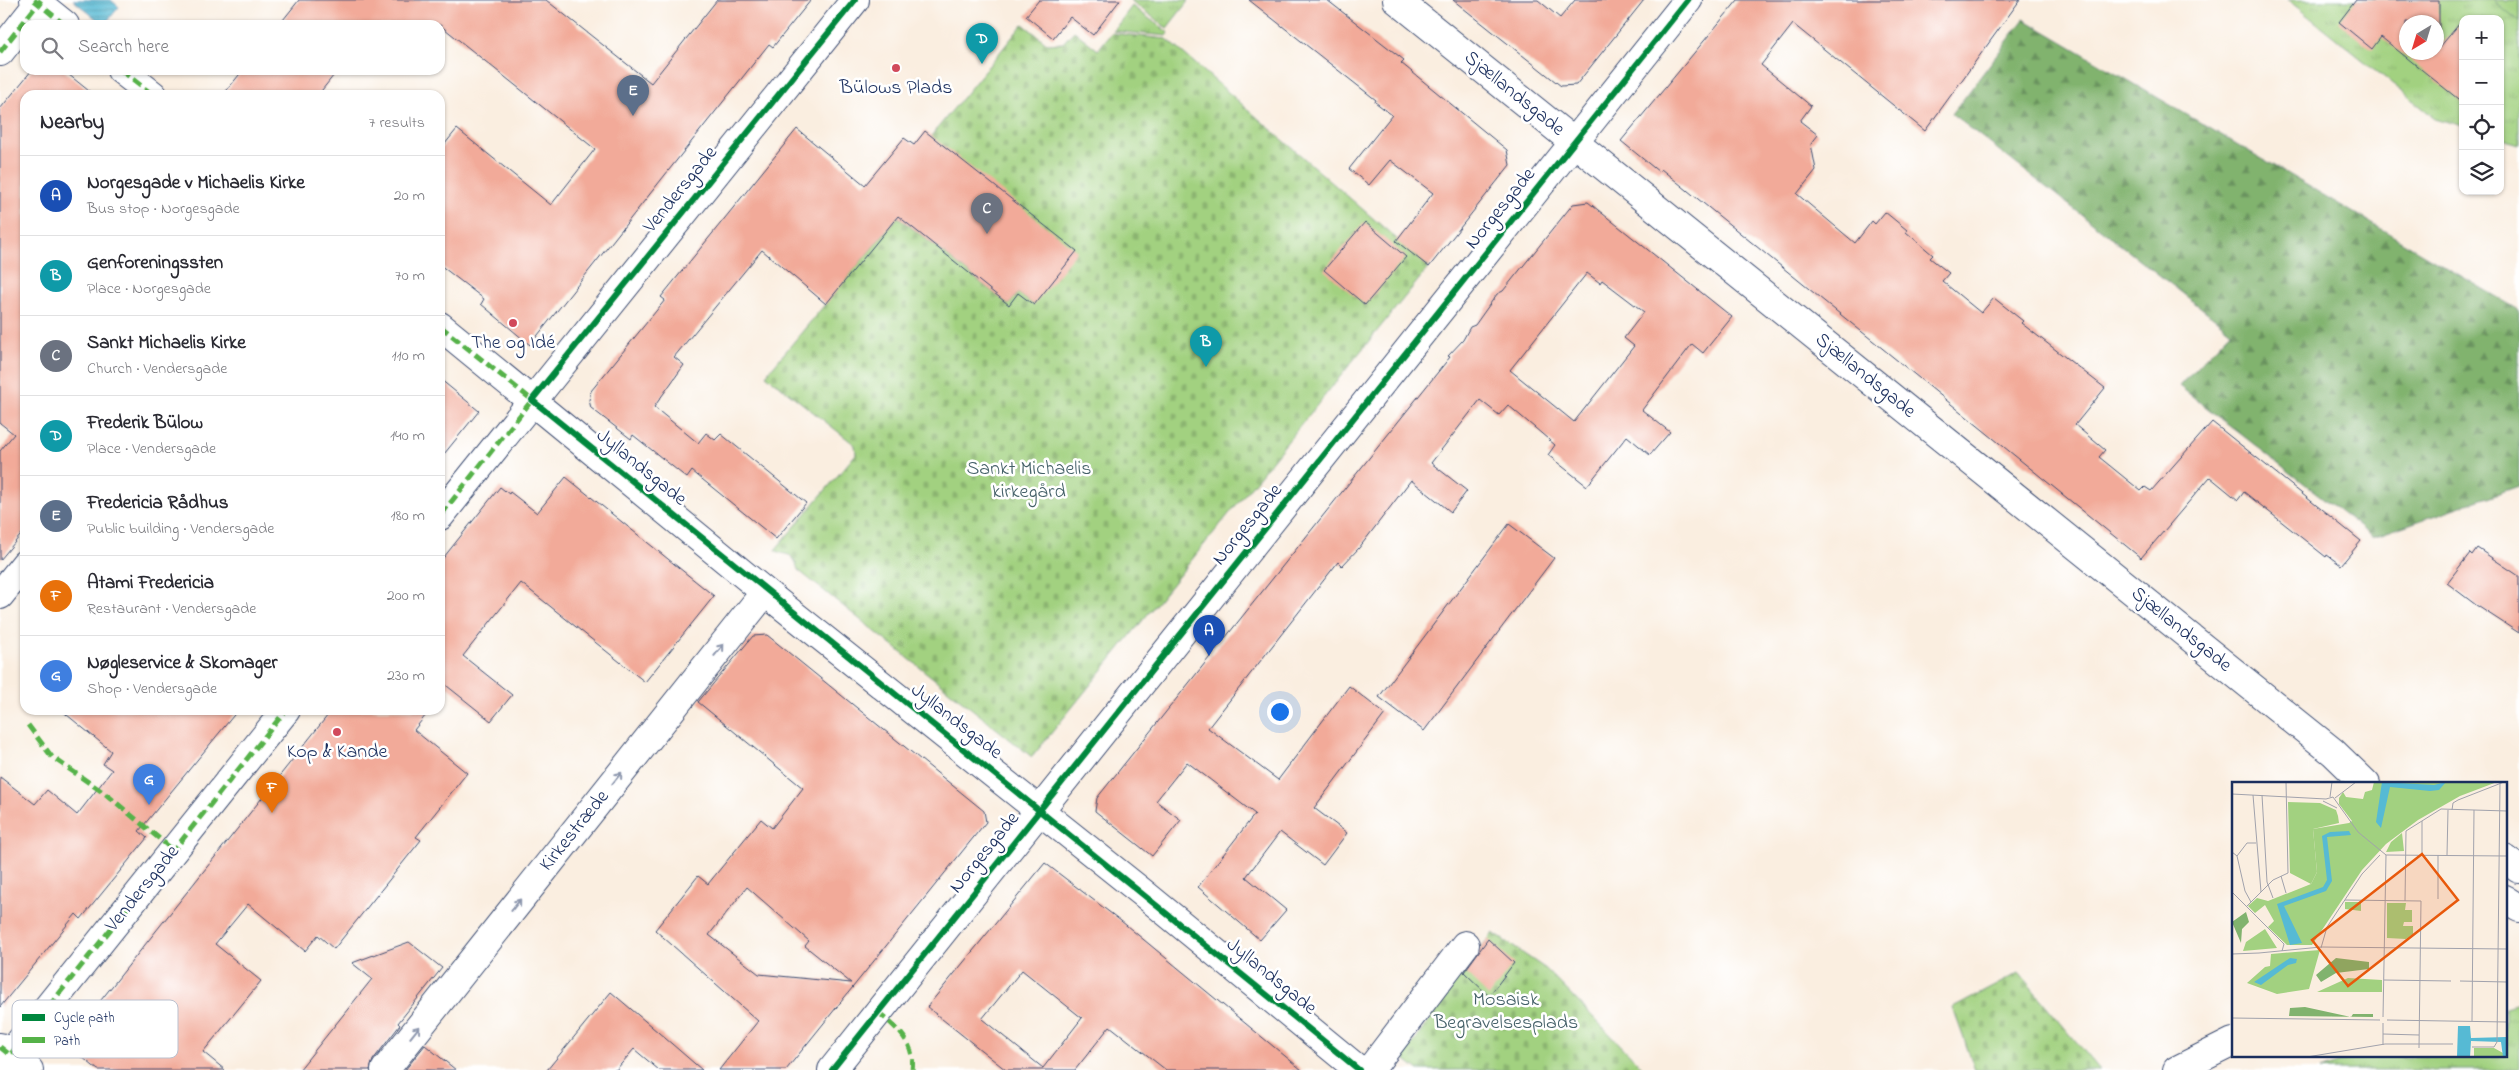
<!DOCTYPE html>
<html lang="en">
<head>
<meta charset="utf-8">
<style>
  body { margin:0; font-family:"Indie Flower",sans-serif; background:#f7f7f7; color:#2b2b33 }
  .controls { position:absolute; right:15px; top:15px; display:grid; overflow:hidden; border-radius:10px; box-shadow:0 1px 4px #0004 }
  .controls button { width:45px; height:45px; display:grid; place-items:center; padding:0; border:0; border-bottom:1px solid #e1e1e2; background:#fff; color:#2b2b33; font:25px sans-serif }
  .compass { position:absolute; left:2399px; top:15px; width:45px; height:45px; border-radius:50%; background:#fff; box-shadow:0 1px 4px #0004; rotate:218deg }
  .you { position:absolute; left:1279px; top:711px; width:18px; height:18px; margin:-12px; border:4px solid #fff; border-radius:50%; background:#1a73e8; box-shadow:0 0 0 8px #1a73e833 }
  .badge { display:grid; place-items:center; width:32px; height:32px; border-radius:50%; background:#d1495b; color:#fff; font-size:16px; font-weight:700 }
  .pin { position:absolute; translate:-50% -41px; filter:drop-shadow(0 1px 2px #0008) }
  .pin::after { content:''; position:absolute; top:26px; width:18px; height:15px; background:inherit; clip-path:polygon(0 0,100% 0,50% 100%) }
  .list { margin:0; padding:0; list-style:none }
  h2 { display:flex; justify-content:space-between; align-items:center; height:65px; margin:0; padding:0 20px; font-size:21px }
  h2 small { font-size:16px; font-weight:400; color:#7c7c81 }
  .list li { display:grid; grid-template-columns:32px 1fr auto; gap:15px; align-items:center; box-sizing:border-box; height:80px; padding:0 20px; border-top:1px solid #e1e1e2 }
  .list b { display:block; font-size:19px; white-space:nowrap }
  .list p { margin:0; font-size:16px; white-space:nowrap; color:#7c7c81 }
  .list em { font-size:16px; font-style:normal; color:#7c7c81 }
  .icon { flex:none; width:28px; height:28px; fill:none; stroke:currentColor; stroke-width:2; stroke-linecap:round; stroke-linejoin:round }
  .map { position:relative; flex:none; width:2519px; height:1070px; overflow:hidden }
  .search { position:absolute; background:#fff; box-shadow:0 1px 4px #0004; left:20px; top:20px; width:425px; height:55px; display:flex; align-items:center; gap:12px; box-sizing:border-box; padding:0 18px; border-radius:15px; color:#7c7c81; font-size:19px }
  .panel { position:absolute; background:#fff; box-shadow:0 1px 4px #0004; left:20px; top:90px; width:425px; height:625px; border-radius:15px }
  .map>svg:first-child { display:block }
  .grass { fill:url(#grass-tufts); stroke:#5e806f; fill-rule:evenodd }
  .forest { fill:url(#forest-firs); stroke:#4e7166 }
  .cemetery { fill:url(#cemetery-stones); stroke:#5e806f }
  .pitch { fill:#a2d180; stroke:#5e806f }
  .water { fill:url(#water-rules); stroke:#387499 }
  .building { fill:#f2aa99; fill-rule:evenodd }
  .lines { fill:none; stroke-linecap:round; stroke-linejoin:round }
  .minor-casing { stroke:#3c4c72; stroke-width:30 }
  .minor { stroke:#fff; stroke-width:28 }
  .quiet { stroke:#55b248; stroke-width:5; stroke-dasharray:10 5; stroke-linecap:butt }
  .cycleway-casing { stroke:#fff; stroke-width:9 }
  .cycleway { stroke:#00873e; stroke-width:6 }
  .oneway { stroke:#8d97ae }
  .poi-dot { fill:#d1495b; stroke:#fff; stroke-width:2 }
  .labels { text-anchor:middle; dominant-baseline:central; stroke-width:5; stroke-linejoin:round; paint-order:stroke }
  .poi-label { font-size:20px; fill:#1b2f5e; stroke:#fff }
  .street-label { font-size:20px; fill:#1b2f5e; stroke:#fff }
  .park-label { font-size:20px; fill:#446068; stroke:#fff }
  .inset-road { fill:none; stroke:#a1a2ac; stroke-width:1 }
  .view { fill:#e8590c; fill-opacity:0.15; stroke:#e8590c; stroke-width:2.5 }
  .inset-edge { fill:none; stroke:#1b2f5e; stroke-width:2.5 }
  .key { fill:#fff; stroke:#bbc1cf; stroke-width:1 }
  .key-label { font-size:14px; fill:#1b2f5e }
</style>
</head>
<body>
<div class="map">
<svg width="2519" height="1070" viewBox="0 0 2519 1070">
  <defs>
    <pattern id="grass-tufts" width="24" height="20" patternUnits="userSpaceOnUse" patternTransform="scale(1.25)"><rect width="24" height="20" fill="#a2d180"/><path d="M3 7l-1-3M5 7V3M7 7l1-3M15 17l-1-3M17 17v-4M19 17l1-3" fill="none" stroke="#8bb471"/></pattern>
    <pattern id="forest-firs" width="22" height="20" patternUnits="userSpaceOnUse" patternTransform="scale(1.25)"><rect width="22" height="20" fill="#81b36e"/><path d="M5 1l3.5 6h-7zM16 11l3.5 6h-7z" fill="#69925e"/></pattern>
    <pattern id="cemetery-stones" width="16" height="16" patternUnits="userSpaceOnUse" patternTransform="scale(1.25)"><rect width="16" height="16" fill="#a2d180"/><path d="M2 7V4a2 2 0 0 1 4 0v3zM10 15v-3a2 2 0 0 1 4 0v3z" fill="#8bb471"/></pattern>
    <pattern id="water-rules" width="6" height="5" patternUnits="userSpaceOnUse" patternTransform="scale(1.25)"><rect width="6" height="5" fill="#56bad4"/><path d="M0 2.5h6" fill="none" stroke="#4698af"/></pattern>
  </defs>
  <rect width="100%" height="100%" fill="#fff"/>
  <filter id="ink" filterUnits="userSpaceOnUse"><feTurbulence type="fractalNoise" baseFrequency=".02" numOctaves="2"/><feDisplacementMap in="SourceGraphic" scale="10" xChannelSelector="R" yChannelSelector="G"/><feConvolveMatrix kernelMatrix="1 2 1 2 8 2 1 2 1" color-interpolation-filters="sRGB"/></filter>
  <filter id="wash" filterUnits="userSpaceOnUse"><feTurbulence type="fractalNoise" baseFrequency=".0096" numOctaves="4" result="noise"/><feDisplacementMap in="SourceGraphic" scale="20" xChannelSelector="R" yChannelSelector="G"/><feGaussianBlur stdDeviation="1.12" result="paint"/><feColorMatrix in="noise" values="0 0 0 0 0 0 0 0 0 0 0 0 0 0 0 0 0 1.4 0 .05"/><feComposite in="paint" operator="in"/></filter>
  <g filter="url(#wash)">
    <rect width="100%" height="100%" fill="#faeee0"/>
    <path class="grass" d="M 1130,0 L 1189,0 L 1167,28 Z
      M 2288,0 L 2519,0 L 2519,144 L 2500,138 L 2500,19 L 2463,19 L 2463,126 L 2435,118 ZM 2406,22 L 2436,22 L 2436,52 L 2406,52 Z
      M 1132,6 L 1169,33 L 1167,36 L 1113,31 Z
      M 2519,1003 L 2519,1070 L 2320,1070 L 2360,1056 L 2505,1056 L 2505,1007 Z"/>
    <path class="forest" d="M 2024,19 L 2519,310 L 2519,486 L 2373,537 L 2179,386 L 2231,331 L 1952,114 Z"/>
    <path class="cemetery" d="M 1023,24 L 1048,44 L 1063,43 L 1074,31 L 1098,50 L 1111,33 L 1167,39 L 1429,267 L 1032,757 L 798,570 C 792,549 788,558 775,550 L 856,454 L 855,445 L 766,375 L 898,217 L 1009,305 L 1018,293 L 1034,305 L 931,136 Z
      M 1493,933 L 1546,969 L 1645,1070 L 1419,1070 L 1403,1058 L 1463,971 Z
      M 2019,973 L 2100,1070 L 1975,1070 L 1953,1008 Z"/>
    <path class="pitch" d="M 2493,0 L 2519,0 L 2519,21 Z"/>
    <path class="water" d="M 73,0 L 111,0 L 119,7 L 104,25 Z"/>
    <g id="blocks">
      <path class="building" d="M 299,0 L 546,0 L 651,83 L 717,0 L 811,0 L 773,47 L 769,44 L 530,345 L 481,304 L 484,299 L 440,265 L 440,150 L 457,129 L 551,205 L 595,149 L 440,25 L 279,25 Z
        M 1039,0 L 1120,0 L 1093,35 L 1070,17 L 1053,38 L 1026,16 Z
        M 1249,0 L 1327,0 L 1404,60 L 1401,63 L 1507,150 L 1510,165 L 1429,267 L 1396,241 L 1433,193 L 1390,160 L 1369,185 L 1349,169 L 1392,115 L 1375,102 L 1376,100 Z
        M 1453,0 L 1538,0 L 1560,18 L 1575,0 L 1644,0 L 1576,85 L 1561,86 Z
        M 1738,0 L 2020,0 L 1925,131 L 1793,24 L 1761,65 L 1811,106 L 1800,121 L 1818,135 L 1811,144 L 1816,170 L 1797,194 L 1855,243 L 1872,221 L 1875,224 L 1885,212 L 1907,230 L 1906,232 L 1933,255 L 1930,258 L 1949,273 L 1942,281 L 1981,313 L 1994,298 L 2023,321 L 2021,323 L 2105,388 L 2075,425 L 2105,450 L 2099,457 L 2141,491 L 2145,487 L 2151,491 L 2212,422 L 2361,541 L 2341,565 L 2327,555 L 2326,557 L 2244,492 L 2238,500 L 2210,477 L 2141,558 L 1661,169 L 1659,172 L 1621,141 Z
        M 2356,0 L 2439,0 L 2439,48 L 2460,23 L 2463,25 L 2463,103 L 2381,37 L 2372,49 L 2339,22 ZM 2406,22 L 2436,22 L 2436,52 L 2406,52 Z
        M 32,70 L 63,70 L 94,95 L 25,95 L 25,530 L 0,560 L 0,451 L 14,434 L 0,423 L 0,109 Z
        M 243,70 L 338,70 L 318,95 L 223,95 Z
        M 797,129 L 865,185 L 904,138 L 914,145 L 925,131 L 1077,251 L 1034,305 L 1018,293 L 1009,305 L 898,216 L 826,304 L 762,250 L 674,357 L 684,365 L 654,407 L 698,443 L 706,433 L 715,440 L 721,434 L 806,503 L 776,539 L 692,471 L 687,478 L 633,435 L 631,439 L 591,408 L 589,400 L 591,391 L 665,300 L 661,297 Z
        M 1588,202 L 1732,317 L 1703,353 L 1692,344 L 1642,410 L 1670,432 L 1650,455 L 1627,436 L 1587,486 L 1548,455 L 1555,445 L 1508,405 L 1499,415 L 1480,400 L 1431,463 L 1467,491 L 1451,512 L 1411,480 L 1359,548 L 1342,566 L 1338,562 L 1208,728 L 1278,780 L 1349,686 L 1385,714 L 1314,808 L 1347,833 L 1323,865 L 1280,832 L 1246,877 L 1286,910 L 1260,940 L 1198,887 L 1255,814 L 1187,762 L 1156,801 L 1181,820 L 1152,856 L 1095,811 L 1097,798 L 1450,357 L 1448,356 L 1463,340 L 1470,327 L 1475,325 L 1497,294 L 1503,291 L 1573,204 ZM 1587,273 L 1600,283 L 1602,280 L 1644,312 L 1624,338 L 1634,346 L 1574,422 L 1510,370 Z
        M 1365,222 L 1406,257 L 1365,305 L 1324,270 Z
        M 440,379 L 479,411 L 440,459 Z
        M 566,477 L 714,596 L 645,682 L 521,583 L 463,656 L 512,695 L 491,721 L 442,682 L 440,685 L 440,562 L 500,487 L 509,494 L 510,492 L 537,513 Z
        M 1509,524 L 1554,558 L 1424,731 L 1379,697 Z
        M 2477,548 L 2519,576 L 2519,633 L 2476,605 L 2447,583 L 2470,553 L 2472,555 Z
        M 767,635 L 984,811 L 986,822 L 786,1070 L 719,1070 L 758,1021 L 655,930 L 698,876 L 708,884 L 761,819 L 772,828 L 803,788 L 698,702 L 753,636 ZM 747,887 L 809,941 L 805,946 L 851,983 L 759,974 L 709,935 Z
        M 61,710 L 238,710 L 139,831 L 147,838 L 81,919 L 76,914 L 0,1007 L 0,777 L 35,804 L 47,790 L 77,815 L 112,770 L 103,764 L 111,751 Z
        M 332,710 L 430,710 L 414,730 L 467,773 L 416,837 L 421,840 L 334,949 L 318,935 L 305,951 L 248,904 L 215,944 L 261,981 L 203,1052 L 225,1070 L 98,1070 L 66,1044 Z
        M 1045,863 L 1121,921 L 1302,1070 L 1166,1070 L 1110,1026 L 1075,1070 L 1006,1070 L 927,1007 ZM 1022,970 L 1082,1018 L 1043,1068 L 982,1019 Z
        M 1488,939 L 1514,963 L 1489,996 L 1464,972 Z
        M 409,942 L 442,968 L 398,1023 L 400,1025 L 373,1060 L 370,1070 L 299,1070 L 372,979 L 352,963 Z
        M 611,992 L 672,1044 L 702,1070 L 659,1070 L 634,1049 L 616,1070 L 547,1070 Z
        M 425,1045 L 456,1070 L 405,1070 Z"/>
    </g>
  </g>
  <g filter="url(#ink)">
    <use href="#blocks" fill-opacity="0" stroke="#3c4c72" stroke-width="1"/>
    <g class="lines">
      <g class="minor-casing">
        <path id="minor" d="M 34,0 L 65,25
          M 1397,0 L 2333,752 L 2366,784
          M 0,52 L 41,0
          M 121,70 L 153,95
          M 440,326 L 765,592 L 1143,893 L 1359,1070
          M 440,516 L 855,0
          M 0,595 L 25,564
          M 2505,859 L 2519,869
          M 2505,899 L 2519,908
          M 0,1047 L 29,1070
          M 0,1067 L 286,710
          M 385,1070 L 765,592
          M 832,1070 L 1688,0
          M 1370,1070 L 1465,945
          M 2177,1070 L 2233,1042"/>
      </g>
      <use href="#minor" class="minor"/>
      <path class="quiet" d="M 34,0 L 65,25
        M 0,52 L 41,0
        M 121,70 L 153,95
        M 440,326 L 532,400 L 440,516
        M 28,725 L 52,757 L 107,795 L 174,851
        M 878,1012 C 897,1028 916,1043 912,1070
        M 0,1047 L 10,1055 L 286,710"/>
      <g class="cycleway-casing">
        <path id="cycleway" d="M 855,0 L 532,400 C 807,625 1085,845 1359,1070
          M 832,1070 L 1688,0"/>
      </g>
      <use href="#cycleway" class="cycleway"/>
    </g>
    <defs><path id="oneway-shaft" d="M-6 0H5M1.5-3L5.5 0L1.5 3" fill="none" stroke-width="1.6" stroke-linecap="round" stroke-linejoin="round" transform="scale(1.25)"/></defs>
    <g class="oneway">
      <use href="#oneway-shaft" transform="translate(719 650) rotate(-51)"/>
      <use href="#oneway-shaft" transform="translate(617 778) rotate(-51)"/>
      <use href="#oneway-shaft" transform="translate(516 905) rotate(-52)"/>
      <use href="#oneway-shaft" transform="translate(415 1032) rotate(-51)"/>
    </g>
  </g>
  <g class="poi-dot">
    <circle cx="896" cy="68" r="5"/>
    <circle cx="513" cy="323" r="5"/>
    <circle cx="337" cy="732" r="5"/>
  </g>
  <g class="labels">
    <g class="poi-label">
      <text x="896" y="88">Bülows Plads</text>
      <text x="513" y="343">The og Idé</text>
      <text x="337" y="752">Kop &amp; Kande</text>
    </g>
    <g class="street-label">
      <text transform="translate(1514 94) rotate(39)">Sjællandsgade</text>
      <text transform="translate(681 190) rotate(-51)">Vendersgade</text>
      <text transform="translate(1501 209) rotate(-51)">Norgesgade</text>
      <text transform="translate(1865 376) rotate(39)">Sjællandsgade</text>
      <text transform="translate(641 468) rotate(39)">Jyllandsgade</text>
      <text transform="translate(1248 525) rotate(-51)">Norgesgade</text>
      <text transform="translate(2181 630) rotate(39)">Sjællandsgade</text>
      <text transform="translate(956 722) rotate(38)">Jyllandsgade</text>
      <text transform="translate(575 831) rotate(-51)">Kirkestræde</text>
      <text transform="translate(985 853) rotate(-51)">Norgesgade</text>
      <text transform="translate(143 889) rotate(-51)">Vendersgade</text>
      <text transform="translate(1271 977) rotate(39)">Jyllandsgade</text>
    </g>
    <g class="park-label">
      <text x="1029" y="469">Sankt Michaelis<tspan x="1029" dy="23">kirkegård</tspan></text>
      <text x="1506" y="1000">Mosaisk<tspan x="1506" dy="23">Begravelsesplads</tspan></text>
    </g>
  </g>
  <g transform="translate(2232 782)">
    <rect width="275" height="275" fill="#faeee0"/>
    <path d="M 142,0 L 265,0 L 228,14 L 186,38 L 154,62 L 130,88 L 80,163 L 55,163 L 36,145 L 42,139 L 33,123 L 23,131 L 16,124 L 25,116 L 36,119 L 79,102 L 85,90 L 81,47 L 117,41 L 120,39 L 107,22 L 107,16 L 111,10 L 114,15 L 131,17 L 133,10 L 140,8 ZM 170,51 L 172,69 L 154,70 L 159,60 ZM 33,147 L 45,166 L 11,169 L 14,160 ZM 88,168 L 77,207 L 45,212 L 15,201 L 33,185 L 38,184 L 39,172 ZM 116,196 L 150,198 L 150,210 L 85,210 ZM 242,266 L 262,266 L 271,271 L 271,275 L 242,275 Z" fill="#a2d180"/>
    <path d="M 14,130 L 17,140 L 10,147 L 9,161 L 0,140 ZM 104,176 L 137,180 L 137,187 L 104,191 L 89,200 L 84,193 ZM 73,225 L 119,235 L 121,232 L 141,232 L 141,235 L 57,234 L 58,226 Z" fill="#81b36e"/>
    <path d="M 56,20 L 88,21 L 104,28 L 106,34 L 107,41 L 81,47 L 85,90 L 79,102 L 58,91 ZM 113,120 L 129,120 L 129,129 L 113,127 ZM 155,121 L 174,121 L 173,128 L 180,128 L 180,140 L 172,140 L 171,144 L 181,144 L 181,152 L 174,157 L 155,156 Z" fill="#a2d180"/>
    <path d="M 150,0 L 202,3 L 214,0 L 207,8 L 198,9 L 158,5 L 149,46 L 144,40 ZM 117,49 L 119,53 L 95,55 L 100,99 L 94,109 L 52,124 L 70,161 L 58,163 L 45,122 L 91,105 L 95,98 L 90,54 L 98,50 ZM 58,176 L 65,177 L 64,181 L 56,183 L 29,203 L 22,200 ZM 226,244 L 238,244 L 239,256 L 275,255 L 274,275 L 271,275 L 269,260 L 239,259 L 238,275 L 225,275 Z" fill="#56bad4"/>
    <path class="inset-road" d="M 0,12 L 94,17 L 101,15 L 126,50 L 154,73 L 275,74M 21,13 L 29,110M 30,13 L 35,100 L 41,116M 98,15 L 100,0M 103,16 L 124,0M 91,19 L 105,26M 220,28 L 221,21 L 226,18 L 272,0M 0,70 L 5,74 L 13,109 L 19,120M 190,73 L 190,39M 215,73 L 216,28M 5,74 L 15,61 L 24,61M 49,94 L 54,111M 0,110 L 52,162 L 50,169M 206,117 L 206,73M 113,118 L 189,119 L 187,266M 173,119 L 174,49 L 209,27 L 275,29M 14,125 L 41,98 L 56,91 L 54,0M 89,166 L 95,145 L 130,92 L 148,73M 27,171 L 89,165 L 275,167M 0,172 L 27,171M 152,198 L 219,199M 228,199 L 275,200M 151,235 L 154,73M 0,236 L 148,238M 155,238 L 275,240M 240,239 L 242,28M 151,252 L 187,253M 151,263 L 151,241M 240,265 L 262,265 L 265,260 L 268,1M 75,275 L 153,262 L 221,262"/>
    <path class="view" d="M 190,72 L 226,118 L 116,204 L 80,158 Z"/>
    <rect width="275" height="275" class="inset-edge"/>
  </g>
  <rect x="12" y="1000" width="166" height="58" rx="8" class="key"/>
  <rect x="22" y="1014" width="23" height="7" fill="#00873e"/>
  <rect x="22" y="1037" width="23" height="6" fill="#55b248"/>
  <g class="key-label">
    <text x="54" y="1022">Cycle path</text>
    <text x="54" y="1045">Path</text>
  </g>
</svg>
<div class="controls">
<button>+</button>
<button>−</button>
<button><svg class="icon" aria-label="locate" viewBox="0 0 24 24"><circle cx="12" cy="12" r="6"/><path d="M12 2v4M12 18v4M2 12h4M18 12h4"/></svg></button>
<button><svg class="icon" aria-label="layers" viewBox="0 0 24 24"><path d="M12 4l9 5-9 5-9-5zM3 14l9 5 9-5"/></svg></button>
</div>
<svg class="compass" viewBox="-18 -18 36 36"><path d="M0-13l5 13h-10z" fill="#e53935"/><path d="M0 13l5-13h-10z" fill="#7c7c81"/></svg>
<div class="you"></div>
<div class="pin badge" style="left:1209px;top:656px;background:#1a4fb4">A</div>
<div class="pin badge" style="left:1206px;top:367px;background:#0f9aa8">B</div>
<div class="pin badge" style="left:987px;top:234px;background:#6b7280">C</div>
<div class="pin badge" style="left:982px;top:64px;background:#0f9aa8">D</div>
<div class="pin badge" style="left:633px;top:116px;background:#5c6f8a">E</div>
<div class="pin badge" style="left:272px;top:813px;background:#e8710a">F</div>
<div class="pin badge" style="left:149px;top:805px;background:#3f7fe0">G</div>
<div class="search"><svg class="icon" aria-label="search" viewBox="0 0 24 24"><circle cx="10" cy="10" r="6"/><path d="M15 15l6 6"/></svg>Search here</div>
<section class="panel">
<h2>Nearby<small>7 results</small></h2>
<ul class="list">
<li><span class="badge" style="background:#1a4fb4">A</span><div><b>Norgesgade v Michaelis Kirke</b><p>Bus stop · Norgesgade</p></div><em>20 m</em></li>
<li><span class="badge" style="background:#0f9aa8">B</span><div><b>Genforeningssten</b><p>Place · Norgesgade</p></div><em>70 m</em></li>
<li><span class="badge" style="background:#6b7280">C</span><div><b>Sankt Michaelis Kirke</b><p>Church · Vendersgade</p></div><em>110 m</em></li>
<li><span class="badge" style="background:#0f9aa8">D</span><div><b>Frederik Bülow</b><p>Place · Vendersgade</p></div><em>140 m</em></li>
<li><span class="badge" style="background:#5c6f8a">E</span><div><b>Fredericia Rådhus</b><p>Public building · Vendersgade</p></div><em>180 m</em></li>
<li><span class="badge" style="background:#e8710a">F</span><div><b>Atami Fredericia</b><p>Restaurant · Vendersgade</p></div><em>200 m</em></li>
<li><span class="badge" style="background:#3f7fe0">G</span><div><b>Nøgleservice &amp; Skomager</b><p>Shop · Vendersgade</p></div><em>230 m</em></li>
</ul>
</section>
</div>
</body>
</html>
